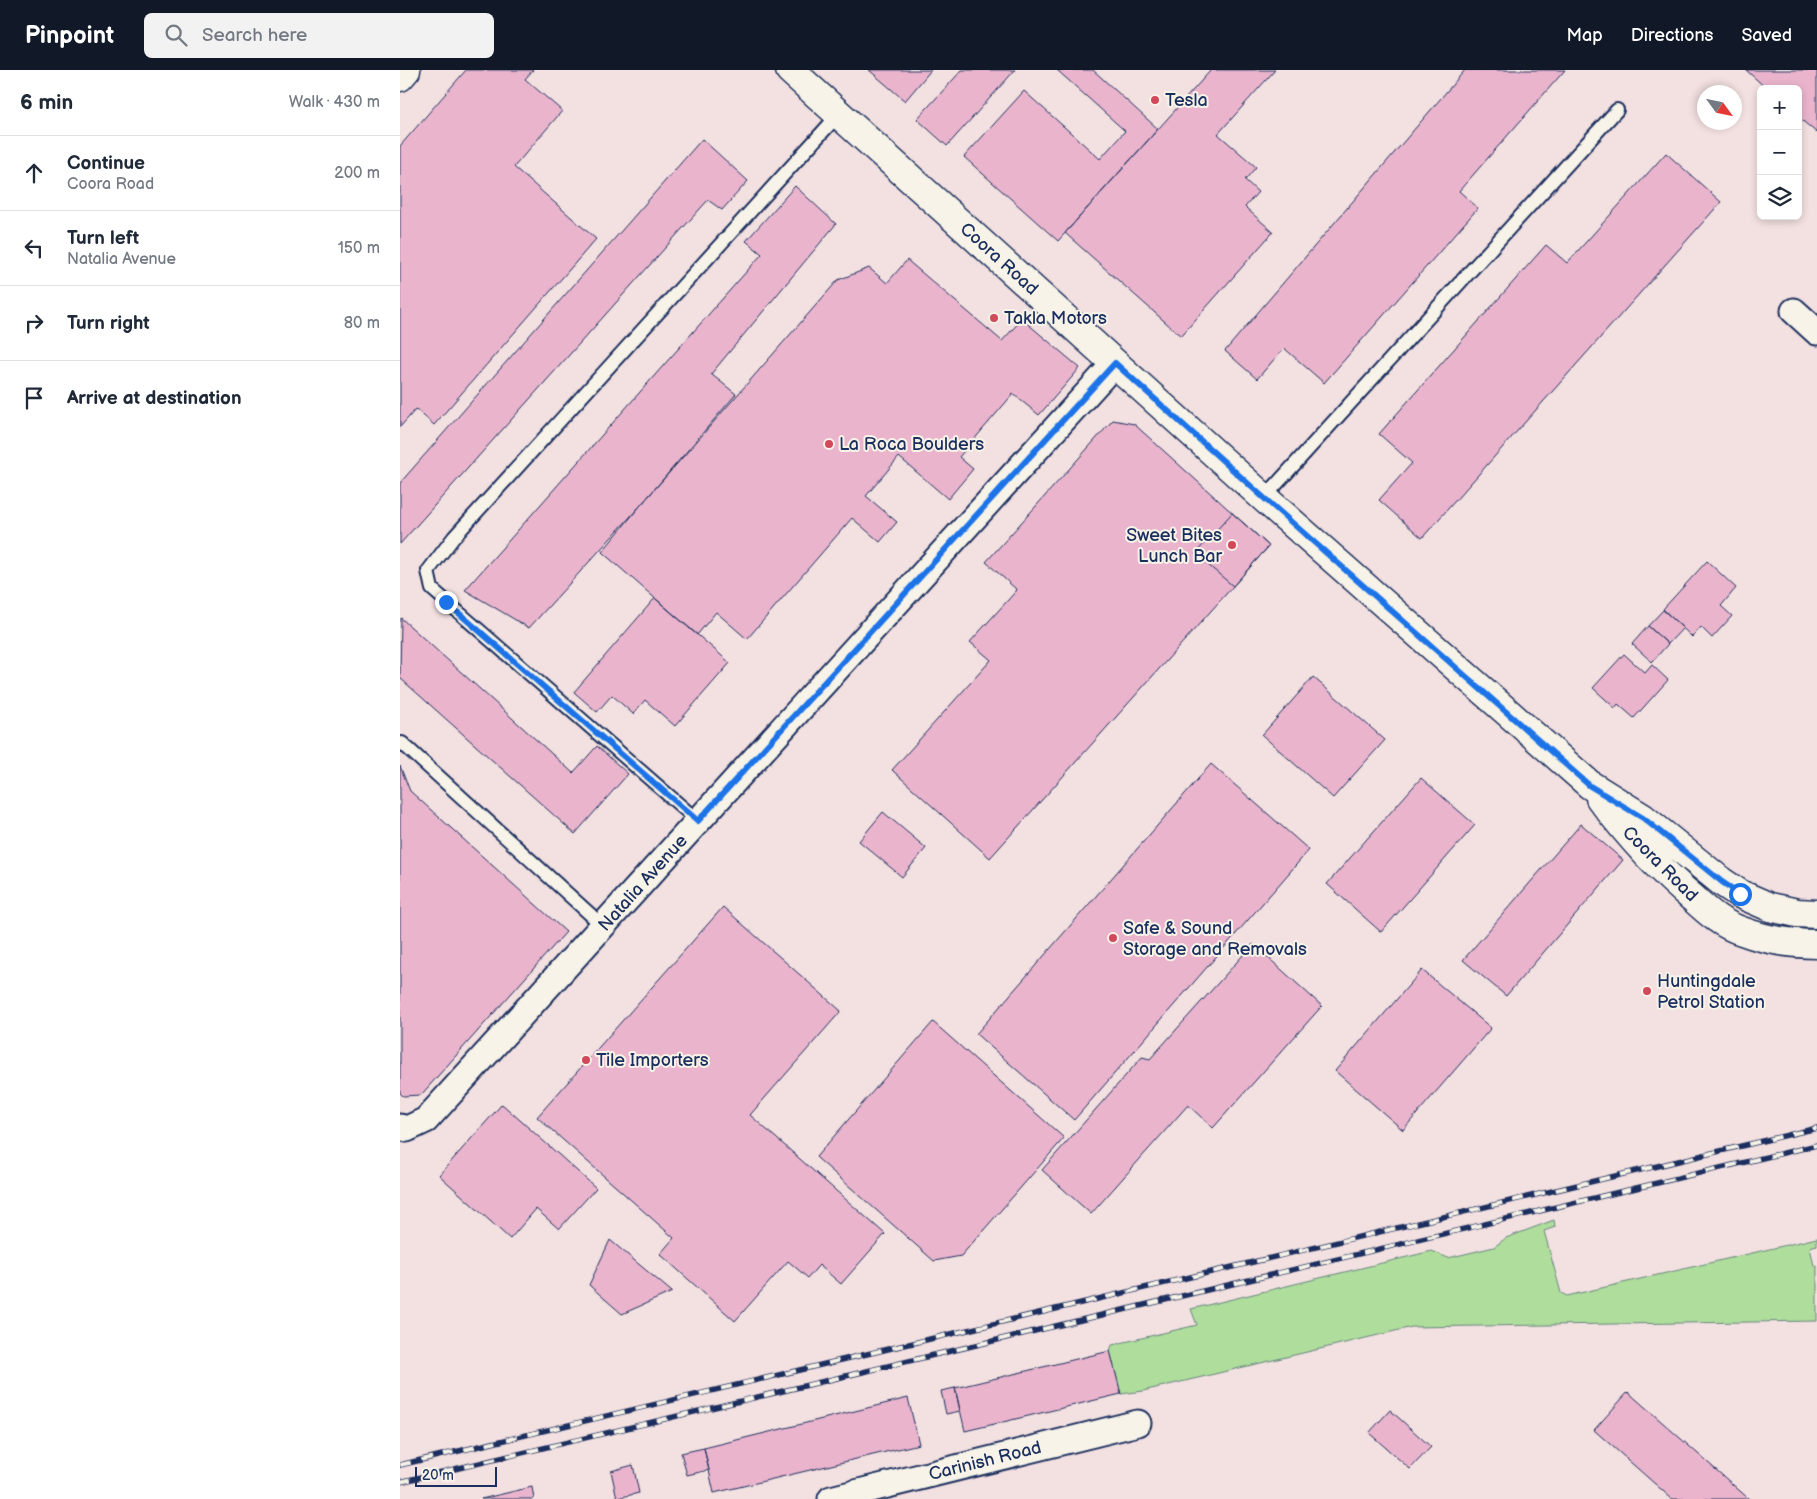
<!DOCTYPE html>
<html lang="en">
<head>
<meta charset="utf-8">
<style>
  body { margin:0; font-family:"Balsamiq Sans",sans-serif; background:#f2f2f3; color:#1f2937 }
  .controls { position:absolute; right:15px; top:15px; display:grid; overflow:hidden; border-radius:8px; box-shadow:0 2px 8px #0003 }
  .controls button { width:45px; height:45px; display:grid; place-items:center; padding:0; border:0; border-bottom:1px solid #e0e1e3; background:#fff; color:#1f2937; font:25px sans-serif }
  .compass { position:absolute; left:1297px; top:15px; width:45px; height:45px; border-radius:50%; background:#fff; box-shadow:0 2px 8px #0003; rotate:123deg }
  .scale { position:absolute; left:15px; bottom:12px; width:82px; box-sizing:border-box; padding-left:5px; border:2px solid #1b2f5e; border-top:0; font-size:14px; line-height:18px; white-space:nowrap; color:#1b2f5e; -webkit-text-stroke:4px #f7f3e8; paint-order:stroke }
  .stop { position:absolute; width:15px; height:15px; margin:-11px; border:4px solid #1a73e8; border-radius:50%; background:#fff }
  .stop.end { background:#1a73e8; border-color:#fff; box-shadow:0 1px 5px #0008 }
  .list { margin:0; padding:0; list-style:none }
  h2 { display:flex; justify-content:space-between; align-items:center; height:65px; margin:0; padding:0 20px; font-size:21px }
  h2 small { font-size:16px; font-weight:400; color:#747a83 }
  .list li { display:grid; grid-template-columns:32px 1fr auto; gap:15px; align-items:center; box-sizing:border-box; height:75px; padding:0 20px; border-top:1px solid #e0e1e3 }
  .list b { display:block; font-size:19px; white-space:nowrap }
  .list p { margin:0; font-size:16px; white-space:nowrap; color:#747a83 }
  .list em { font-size:16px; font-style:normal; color:#747a83 }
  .icon { flex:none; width:28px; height:28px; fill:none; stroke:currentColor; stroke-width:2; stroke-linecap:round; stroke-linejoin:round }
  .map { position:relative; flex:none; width:1417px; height:1429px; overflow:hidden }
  header { display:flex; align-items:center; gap:30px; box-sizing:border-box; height:70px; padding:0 25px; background:#111827; color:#fff }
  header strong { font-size:24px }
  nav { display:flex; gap:28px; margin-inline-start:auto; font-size:18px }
  .search { width:350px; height:45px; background:#f2f2f3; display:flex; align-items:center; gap:12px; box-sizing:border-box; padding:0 18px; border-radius:8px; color:#747a83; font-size:19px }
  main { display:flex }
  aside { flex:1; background:#fff }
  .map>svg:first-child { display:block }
  .green { fill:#afdd9c; stroke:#65867d }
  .building { fill:#eab4cd; stroke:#1b2f5e }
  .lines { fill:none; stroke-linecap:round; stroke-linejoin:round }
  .service-casing { stroke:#1b2f5e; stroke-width:16 }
  .minor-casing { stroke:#1b2f5e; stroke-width:29 }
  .tertiary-casing { stroke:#1b2f5e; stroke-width:31 }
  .service { stroke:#f7f3e8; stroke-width:12 }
  .minor { stroke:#f7f3e8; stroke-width:25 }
  .tertiary { stroke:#f7f3e8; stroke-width:28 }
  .rail-casing { stroke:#1b2f5e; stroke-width:5.5 }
  .rail { stroke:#f7f3e8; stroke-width:4; stroke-dasharray:11; stroke-linecap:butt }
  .route { stroke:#1a73e8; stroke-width:6 }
  .poi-dot { fill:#d1495b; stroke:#f7f3e8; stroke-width:2 }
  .labels { text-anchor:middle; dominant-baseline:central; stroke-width:4; stroke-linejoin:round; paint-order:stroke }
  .poi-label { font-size:18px; fill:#1b2f5e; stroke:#f7f3e8; text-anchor:start }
  .street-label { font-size:18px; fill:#1b2f5e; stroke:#f7f3e8 }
</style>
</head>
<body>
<header>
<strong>Pinpoint</strong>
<div class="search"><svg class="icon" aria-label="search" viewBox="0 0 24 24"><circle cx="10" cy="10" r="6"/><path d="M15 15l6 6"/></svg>Search here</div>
<nav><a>Map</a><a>Directions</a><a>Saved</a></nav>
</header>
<main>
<aside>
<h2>6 min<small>Walk · 430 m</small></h2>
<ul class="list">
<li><svg class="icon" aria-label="ahead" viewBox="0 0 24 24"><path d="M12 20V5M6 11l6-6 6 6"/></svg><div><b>Continue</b><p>Coora Road</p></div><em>200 m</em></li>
<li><svg class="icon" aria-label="left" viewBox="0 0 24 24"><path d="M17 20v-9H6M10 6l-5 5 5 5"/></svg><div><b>Turn left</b><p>Natalia Avenue</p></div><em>150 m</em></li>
<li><svg class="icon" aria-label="right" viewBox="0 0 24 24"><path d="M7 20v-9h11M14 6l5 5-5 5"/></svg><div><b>Turn right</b></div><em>80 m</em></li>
<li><svg class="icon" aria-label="arrive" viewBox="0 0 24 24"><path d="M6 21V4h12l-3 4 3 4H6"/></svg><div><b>Arrive at destination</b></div></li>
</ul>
</aside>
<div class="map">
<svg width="1417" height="1429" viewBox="0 0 1417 1429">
  <rect width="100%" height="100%" fill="#f3e0e0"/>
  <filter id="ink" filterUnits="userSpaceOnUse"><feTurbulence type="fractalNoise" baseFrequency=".02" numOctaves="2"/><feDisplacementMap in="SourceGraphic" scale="10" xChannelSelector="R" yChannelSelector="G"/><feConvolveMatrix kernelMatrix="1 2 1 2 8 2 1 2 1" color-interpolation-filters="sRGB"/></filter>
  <g filter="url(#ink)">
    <path class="green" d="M 1154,1150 L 1155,1157 L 1144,1161 L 1161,1223 L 1167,1226 L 1417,1168 L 1417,1175 L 1410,1177 L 1414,1196 L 1417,1196 L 1417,1251 L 1012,1257 L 743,1321 L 721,1324 L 710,1281 L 712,1275 L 797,1255 L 791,1239 L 1032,1181 L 1048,1188 L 1094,1177 L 1106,1168 Z"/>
    <path class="building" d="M 66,0 L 133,0 L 125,9 L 162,41 L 114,97 L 196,169 L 34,355 L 16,339 L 0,357 L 0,76 Z
      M 469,0 L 531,0 L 505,31 Z
      M 562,0 L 615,0 L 547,76 L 517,49 Z
      M 657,0 L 693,0 L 758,59 L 658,171 L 564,87 L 624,21 L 700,89 L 725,61 Z
      M 811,0 L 875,0 L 818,64 L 856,97 L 845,110 L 858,122 L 845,137 L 873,162 L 781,266 L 665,163 Z
      M 1065,0 L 1165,0 L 1059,121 L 1078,138 L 924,313 L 884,278 L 857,309 L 825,281 Z
      M 1346,0 L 1417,0 L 1417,63 L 1398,47 L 1398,19 L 1367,19 Z
      M 302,69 L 348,111 L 322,140 L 308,130 L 0,474 L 0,413 Z
      M 1266,83 L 1321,132 L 1022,468 L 979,430 L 1012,393 L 979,364 L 1146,175 L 1167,193 Z
      M 395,116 L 436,154 L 311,304 L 336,324 L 240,436 L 129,558 L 65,520 L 362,184 L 346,171 Z
      M 507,190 L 602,271 L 622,249 L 680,298 L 639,345 L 613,324 L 559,387 L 573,399 L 548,429 L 499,387 L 466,426 L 497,452 L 480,472 L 452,448 L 347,569 L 316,542 L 297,565 L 202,482 L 240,436 L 438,210 L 469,198 L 487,213 Z
      M 713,350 L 734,354 L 869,476 L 590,788 L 492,700 L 591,590 L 570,572 L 617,520 L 586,492 Z
      M 832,443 L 869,476 L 833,516 L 795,484 Z
      M 1307,491 L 1336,518 L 1321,536 L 1332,546 L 1312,568 L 1301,557 L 1292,567 L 1263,539 Z
      M 255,528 L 330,593 L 275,656 L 245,630 L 233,644 L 212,625 L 197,642 L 174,622 Z
      M 1263,540 L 1283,558 L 1268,574 L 1248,556 Z
      M 1,548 L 173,703 L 197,676 L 228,704 L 175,764 L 0,608 Z
      M 1248,556 L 1268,574 L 1252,592 L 1232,574 Z
      M 1224,584 L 1245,603 L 1252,595 L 1268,610 L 1234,648 L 1218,634 L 1215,638 L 1193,618 Z
      M 913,607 L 985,670 L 933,728 L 862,665 Z
      M 811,694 L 909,780 L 674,1050 L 576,964 Z
      M 0,696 L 10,721 L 166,862 L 21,1025 L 3,1026 L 0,1023 Z
      M 1021,708 L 1075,755 L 981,862 L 927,814 Z
      M 483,742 L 526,778 L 502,807 L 459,771 Z
      M 1181,754 L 1223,790 L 1106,926 L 1063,890 Z
      M 323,837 L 441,941 L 350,1045 L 485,1164 L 441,1214 L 419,1195 L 408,1208 L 388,1191 L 335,1251 L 260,1184 L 274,1168 L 137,1047 Z
      M 853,874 L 922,936 L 813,1058 L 788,1035 L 691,1144 L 642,1100 L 742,987 L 750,989 Z
      M 1022,900 L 1091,958 L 1003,1060 L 935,1001 Z
      M 533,952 L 664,1068 L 561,1186 L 534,1191 L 416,1087 Z
      M 102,1034 L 196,1118 L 159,1159 L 136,1139 L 110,1169 L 39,1105 Z
      M 210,1170 L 272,1222 L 222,1244 L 189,1215 Z
      M 710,1281 L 721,1324 L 565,1361 L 555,1318 Z
      M 555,1318 L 560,1341 L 546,1344 L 541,1321 Z
      M 1228,1322 L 1349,1429 L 1272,1429 L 1194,1360 Z
      M 508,1328 L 519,1374 L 314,1423 L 304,1378 Z
      M 990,1340 L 1031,1377 L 1010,1399 L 969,1363 Z
      M 304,1378 L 309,1400 L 287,1405 L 281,1383 Z
      M 233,1395 L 239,1423 L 217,1428 L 211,1401 Z
      M 132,1417 L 134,1429 L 81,1429 Z"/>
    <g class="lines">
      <g class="service-casing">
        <path id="service" d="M 864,428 L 1217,40
          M 2,673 L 203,856
          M 298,751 L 32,519 L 28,501 L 54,467 L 439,44"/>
      </g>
      <g class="minor-casing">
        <path id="minor" d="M 1394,241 L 1417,262
          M 0,1057 L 7,1059 L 26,1050 L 715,293
          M 431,1429 L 738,1353"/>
      </g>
      <g class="tertiary-casing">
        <path id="tertiary" d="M 390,0 L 864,428 L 1190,715 L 1243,748 L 1322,812 L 1340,824 L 1370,837 L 1397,843 L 1417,844
          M 0,7 L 6,0
          M 1200,728 C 1228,765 1258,799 1294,829 C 1308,842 1323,855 1342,861 C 1366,870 1391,874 1417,874"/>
      </g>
      <use href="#service" class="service"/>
      <use href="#minor" class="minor"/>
      <use href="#tertiary" class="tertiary"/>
      <g class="rail-casing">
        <path id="rail" d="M 0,1395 L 1417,1058
          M 0,1412 L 1417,1075"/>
      </g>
      <use href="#rail" class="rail"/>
    </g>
  </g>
  <g class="lines" filter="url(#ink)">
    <path class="route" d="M 46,532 L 298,751 L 715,293 L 864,428 L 1190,716 L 1243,748 L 1322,812 L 1340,824"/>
  </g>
  <g class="poi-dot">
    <circle cx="755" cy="30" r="5"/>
    <circle cx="594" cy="248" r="5"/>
    <circle cx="429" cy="374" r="5"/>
    <circle cx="832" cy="475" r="5"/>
    <circle cx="713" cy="868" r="5"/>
    <circle cx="1247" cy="921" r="5"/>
    <circle cx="186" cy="990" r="5"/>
  </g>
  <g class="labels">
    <g class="poi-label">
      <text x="765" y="30">Tesla</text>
      <text x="604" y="248">Takla Motors</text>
      <text x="439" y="374">La Roca Boulders</text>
      <text x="822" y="465" text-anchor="end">Sweet Bites<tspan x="822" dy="21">Lunch Bar</tspan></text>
      <text x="723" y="858">Safe &amp; Sound<tspan x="723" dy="21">Storage and Removals</tspan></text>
      <text x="1257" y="911">Huntingdale<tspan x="1257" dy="21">Petrol Station</tspan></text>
      <text x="196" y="990">Tile Importers</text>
    </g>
    <g class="street-label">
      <text transform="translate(599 189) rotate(42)">Coora Road</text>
      <text transform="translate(1260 794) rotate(45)">Coora Road</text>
      <text transform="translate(243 813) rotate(-48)">Natalia Avenue</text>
      <text transform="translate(585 1391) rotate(-14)">Carinish Road</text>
    </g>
  </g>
</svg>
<div class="controls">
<button>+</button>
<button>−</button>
<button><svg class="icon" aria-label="layers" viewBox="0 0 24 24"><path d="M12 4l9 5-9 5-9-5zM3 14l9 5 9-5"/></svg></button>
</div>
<svg class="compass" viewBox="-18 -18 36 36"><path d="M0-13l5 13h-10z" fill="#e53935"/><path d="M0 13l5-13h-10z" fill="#747a83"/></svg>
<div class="scale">20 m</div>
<div class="stop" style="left:1340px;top:824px"></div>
<div class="stop end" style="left:46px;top:532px"></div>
</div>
</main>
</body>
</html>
